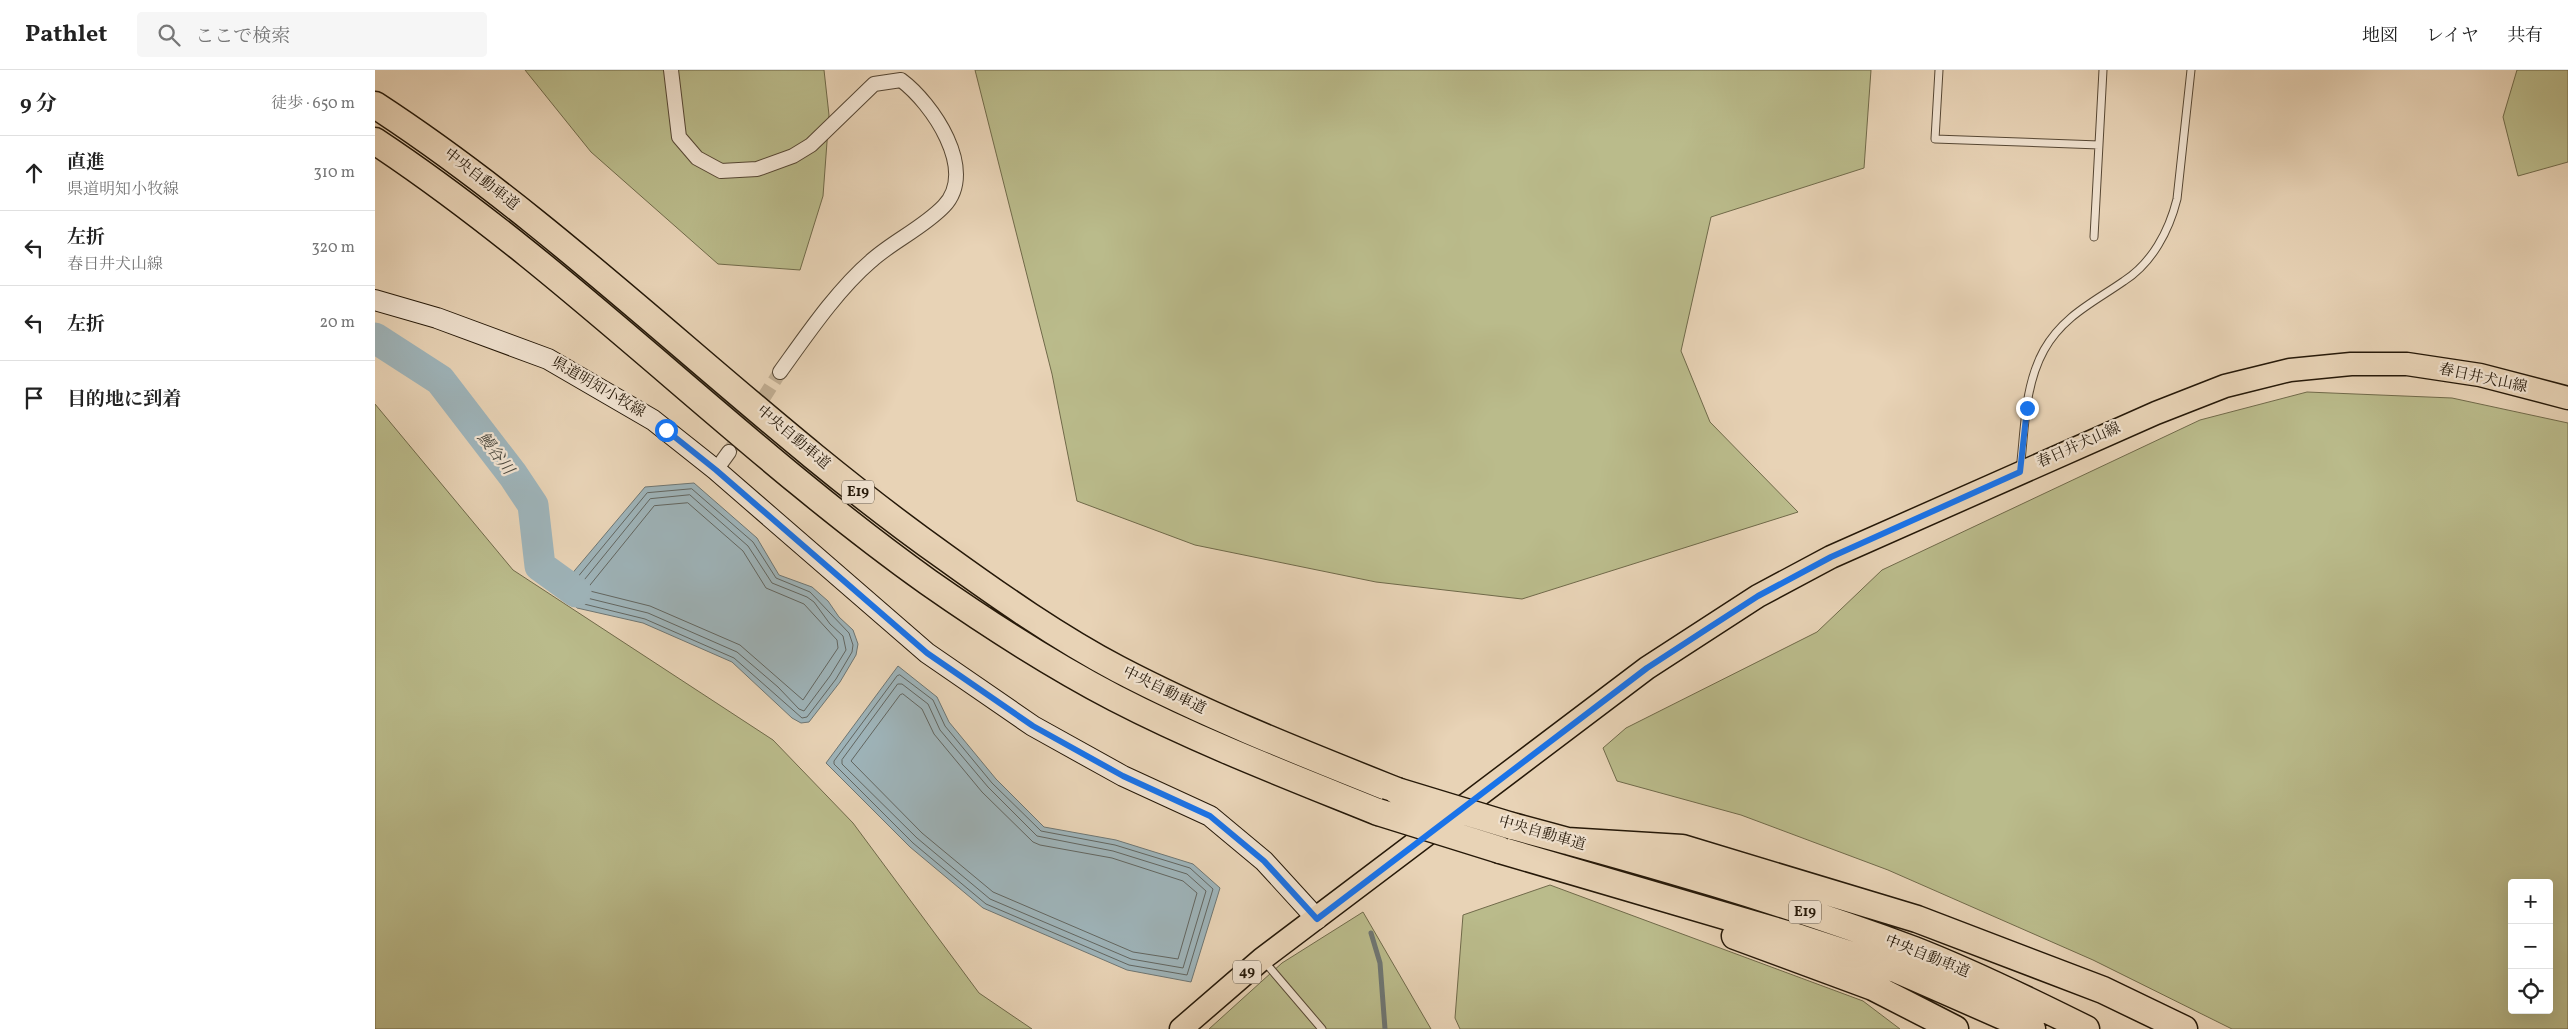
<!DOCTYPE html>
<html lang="ja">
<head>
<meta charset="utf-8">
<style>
  body { margin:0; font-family:Vollkorn,"Noto Serif JP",serif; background:#f6f6f6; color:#222 }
  .controls { position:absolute; right:15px; bottom:15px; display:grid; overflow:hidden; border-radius:5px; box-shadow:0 5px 20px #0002 }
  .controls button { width:45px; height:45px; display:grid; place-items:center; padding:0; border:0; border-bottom:1px solid #e0e0e0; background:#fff; color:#222; font:25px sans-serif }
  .stop { position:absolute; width:15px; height:15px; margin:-11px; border:4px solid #1a73e8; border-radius:50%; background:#fff }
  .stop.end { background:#1a73e8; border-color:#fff; box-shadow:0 1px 5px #0008 }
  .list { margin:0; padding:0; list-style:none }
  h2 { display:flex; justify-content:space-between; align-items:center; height:65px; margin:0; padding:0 20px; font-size:21px }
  h2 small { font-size:16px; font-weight:400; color:#767676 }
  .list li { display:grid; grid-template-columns:32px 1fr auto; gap:15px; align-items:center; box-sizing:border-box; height:75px; padding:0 20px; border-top:1px solid #e0e0e0 }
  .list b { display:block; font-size:19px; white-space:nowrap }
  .list p { margin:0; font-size:16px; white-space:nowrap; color:#767676 }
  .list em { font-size:16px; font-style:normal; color:#767676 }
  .icon { flex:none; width:28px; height:28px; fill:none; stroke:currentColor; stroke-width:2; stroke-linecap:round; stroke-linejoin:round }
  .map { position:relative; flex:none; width:2193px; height:959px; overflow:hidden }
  header { display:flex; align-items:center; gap:30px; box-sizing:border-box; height:70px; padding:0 25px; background:#fff; border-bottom:1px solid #e0e0e0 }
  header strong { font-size:24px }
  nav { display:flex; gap:28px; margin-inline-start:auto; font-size:18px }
  .search { width:350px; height:45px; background:#f6f6f6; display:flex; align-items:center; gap:12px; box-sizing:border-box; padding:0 18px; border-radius:5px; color:#767676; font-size:19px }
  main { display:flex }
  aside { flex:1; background:#fff }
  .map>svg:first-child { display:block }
  .green { fill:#babb8b; stroke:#706a4a; fill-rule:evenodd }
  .water { fill:#9eb4ba; stroke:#6e7673 }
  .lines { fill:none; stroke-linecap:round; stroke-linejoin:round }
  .shore { stroke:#626661; stroke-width:1 }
  .stream { stroke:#6e7673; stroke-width:5 }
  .river { stroke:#9eb4ba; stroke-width:31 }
  .minor-tunnel { stroke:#c1ae93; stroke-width:14; stroke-dasharray:14 7; stroke-linecap:butt }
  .service-casing { stroke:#564734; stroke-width:9 }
  .minor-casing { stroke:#564734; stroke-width:16 }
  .secondary-casing { stroke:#251808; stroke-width:22 }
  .primary-casing { stroke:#251808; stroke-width:25 }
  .motorway-casing { stroke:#251808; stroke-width:29 }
  .service { stroke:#f0e2d0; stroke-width:7 }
  .minor { stroke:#f0e2d0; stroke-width:14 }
  .secondary { stroke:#f0e2d0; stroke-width:20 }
  .primary { stroke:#e8d3b6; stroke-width:22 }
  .motorway { stroke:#e8d3b6; stroke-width:26 }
  .motorway-bridge-casing { stroke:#251808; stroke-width:29; stroke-linecap:butt }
  .motorway-bridge { stroke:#e8d3b6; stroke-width:26 }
  .route { stroke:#1a73e8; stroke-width:6 }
  .labels { text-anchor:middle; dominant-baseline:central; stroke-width:4.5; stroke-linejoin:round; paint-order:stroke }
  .shield { fill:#f0e2d0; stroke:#625544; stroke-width:1 }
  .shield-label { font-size:14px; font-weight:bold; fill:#251808 }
  .street-label { font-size:15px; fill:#251808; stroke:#f0e2d0 }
  .water-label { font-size:16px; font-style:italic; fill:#49473d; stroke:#f0e2d0 }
</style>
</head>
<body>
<header>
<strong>Pathlet</strong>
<div class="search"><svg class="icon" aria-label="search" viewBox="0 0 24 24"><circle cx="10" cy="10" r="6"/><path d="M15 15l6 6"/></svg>ここで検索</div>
<nav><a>地図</a><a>レイヤ</a><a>共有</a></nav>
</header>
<main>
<aside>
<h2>9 分<small>徒歩 · 650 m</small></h2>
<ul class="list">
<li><svg class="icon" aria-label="ahead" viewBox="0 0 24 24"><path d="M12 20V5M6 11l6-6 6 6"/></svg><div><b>直進</b><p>県道明知小牧線</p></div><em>310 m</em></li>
<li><svg class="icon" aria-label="left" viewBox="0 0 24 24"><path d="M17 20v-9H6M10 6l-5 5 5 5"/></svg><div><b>左折</b><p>春日井犬山線</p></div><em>320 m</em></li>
<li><svg class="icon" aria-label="left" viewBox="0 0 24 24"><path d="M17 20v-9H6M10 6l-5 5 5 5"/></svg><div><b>左折</b></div><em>20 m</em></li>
<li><svg class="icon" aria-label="arrive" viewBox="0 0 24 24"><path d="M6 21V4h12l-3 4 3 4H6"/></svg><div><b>目的地に到着</b></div></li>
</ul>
</aside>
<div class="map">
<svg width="2193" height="959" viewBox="0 0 2193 959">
  <rect width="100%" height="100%" fill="#e8d3b6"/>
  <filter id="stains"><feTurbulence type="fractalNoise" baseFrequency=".004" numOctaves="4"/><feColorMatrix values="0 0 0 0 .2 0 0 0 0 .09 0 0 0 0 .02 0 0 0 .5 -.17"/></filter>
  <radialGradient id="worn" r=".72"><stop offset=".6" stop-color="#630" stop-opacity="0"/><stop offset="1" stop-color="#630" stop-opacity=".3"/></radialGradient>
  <path class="green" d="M 150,0 L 449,0 L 454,45 L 448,126 L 425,200 L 343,194 L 216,82 Z
    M 600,0 L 1496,0 L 1489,98 L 1336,147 L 1306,281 L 1335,352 L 1423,442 L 1147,529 L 1001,512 L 820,475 L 702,431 L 677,304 Z
    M 2142,0 L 2193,0 L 2193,92 L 2143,106 L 2128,47 Z
    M 1932,322 L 2077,328 L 2193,353 L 2193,959 L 1857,959 L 1718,890 L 1513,800 L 1366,745 L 1242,711 L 1228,678 L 1251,658 L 1442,562 L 1507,500 L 1825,350 ZM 2137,813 L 2174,813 L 2174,940 L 2137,940 Z
    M 0,334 L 138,500 L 398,670 L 478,753 L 604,923 L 657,959 L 0,959 Z
    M 1175,815 L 1488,931 L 1525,959 L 1085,959 L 1080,948 L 1088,845 Z
    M 988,842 L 1056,959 L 834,959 L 907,893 Z"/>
  <path class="water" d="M 319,413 L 382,468 L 404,505 L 437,517 L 453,531 L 464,547 L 478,560 L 483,574 L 481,585 L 465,612 L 434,652 L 426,653 L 417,648 L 357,592 L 268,553 L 202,538 L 184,519 L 270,417 Z
    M 523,596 L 562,627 L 574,652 L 621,709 L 669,757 L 741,770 L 818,794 L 845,818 L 816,912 L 752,900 L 608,838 L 535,777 L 451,693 Z"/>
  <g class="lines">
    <path class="shore" d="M 317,419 L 378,472 L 401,508 L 435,522 L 474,563 L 478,575 L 477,582 L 461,609 L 432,647 L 427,648 L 359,588 L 270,549 L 205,533 L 192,520 L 272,423 Z
      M 315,425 L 373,476 L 397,513 L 432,527 L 439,532 L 455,554 L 468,566 L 471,580 L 455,606 L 429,641 L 424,639 L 403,617 L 362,582 L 273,543 L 208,527 L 201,520 L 275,429 Z
      M 313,433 L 368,481 L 391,518 L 429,534 L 462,570 L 463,578 L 428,630 L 365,575 L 275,536 L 211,520 L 279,436 Z
      M 525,605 L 558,630 L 570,656 L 617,713 L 666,761 L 740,775 L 815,798 L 838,819 L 812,905 L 754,895 L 611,834 L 538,773 L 459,694 L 459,691 L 522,606 Z
      M 523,614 L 527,614 L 553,634 L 565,660 L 613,717 L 662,766 L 738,781 L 812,804 L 831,821 L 808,898 L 756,889 L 615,829 L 542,768 L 467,694 L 467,690 Z
      M 528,624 L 547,639 L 559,664 L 607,722 L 658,772 L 665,775 L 737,788 L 808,811 L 822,823 L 803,889 L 758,882 L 618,822 L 547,763 L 476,691 L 525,625 Z"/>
    <path class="stream" d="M 996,863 L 1005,893 L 1010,959"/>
    <path class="river" d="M 0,268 L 65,310 L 138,405 L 158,435 L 165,496 L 201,522"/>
    <path class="minor-tunnel" d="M 354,382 L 405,302"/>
    <g class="service-casing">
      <path id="service" d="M 1564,0 L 1560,69 L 1724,75
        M 1719,167 L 1728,0
        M 1645,400 C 1650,360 1649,316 1669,280 C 1688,246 1719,232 1749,211 C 1777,193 1794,161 1802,129 L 1816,0
        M 889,891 L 947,959"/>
    </g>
    <g class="minor-casing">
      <path id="minor" d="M 296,0 L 304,67 L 322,88 L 346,101 L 382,99 L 418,86 L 436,75 L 499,14 L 526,10 C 557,33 603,100 569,136 C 548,158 518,171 496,191 C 462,220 431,266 405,302
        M 341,400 L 354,382"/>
    </g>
    <g class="secondary-casing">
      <path id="secondary" d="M 0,230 L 62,248 L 173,289 L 278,350 L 341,400 L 552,583 L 658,656 L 748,706 L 835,746 L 889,791 L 942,849"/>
    </g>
    <g class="primary-casing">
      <path id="primary" d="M 806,959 L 887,889 L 1272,598 L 1383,526 L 1456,487 L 1781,343 L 1850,316 L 1915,300 L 1976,294 L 2032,294 L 2105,305 L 2193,328"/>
    </g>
    <g class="motorway-casing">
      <path id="motorway" d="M 0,35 C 204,168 372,347 570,487 C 624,526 684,568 743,599 C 833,646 927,683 1022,721
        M 0,71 C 196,201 361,375 553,512 C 613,554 675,594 740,628 C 825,672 914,706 1003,742
        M 1137,756 C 1272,792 1408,831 1539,880 C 1598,903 1655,931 1711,959
        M 1192,771 L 1307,778 L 1542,849 L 1728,920 L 1809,959
        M 1125,780 L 1425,868 L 1523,900 L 1657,959
        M 1360,866 L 1498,917 L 1580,959"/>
    </g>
    <use href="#service" class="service"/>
    <use href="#minor" class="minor"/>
    <use href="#secondary" class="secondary"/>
    <use href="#primary" class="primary"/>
    <use href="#motorway" class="motorway"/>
    <g class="motorway-bridge-casing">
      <path id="motorway-bridge" d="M 1022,721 L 1137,756
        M 1003,742 L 1125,780"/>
    </g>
    <use href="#motorway-bridge" class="motorway-bridge"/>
  </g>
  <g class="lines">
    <path class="route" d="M 291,360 L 341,400 L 552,583 L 658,656 L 748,706 L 835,746 L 889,791 L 942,849 L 1272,598 L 1335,557 L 1383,526 L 1456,487 L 1645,402 L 1652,338"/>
  </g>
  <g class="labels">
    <g class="shield">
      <rect x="467" y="410.5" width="32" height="23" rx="4"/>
      <rect x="1414" y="830.5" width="32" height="23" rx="4"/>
      <rect x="858" y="890.5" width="28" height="23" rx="4"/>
    </g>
    <g class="shield-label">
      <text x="483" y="422">E19</text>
      <text x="1430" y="842">E19</text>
      <text x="872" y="902">49</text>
    </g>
    <g class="street-label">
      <text transform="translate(106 110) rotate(38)">中央自動車道</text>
      <text transform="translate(2108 309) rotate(12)">春日井犬山線</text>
      <text transform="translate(223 318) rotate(30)">県道明知小牧線</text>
      <text transform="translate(418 368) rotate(40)">中央自動車道</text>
      <text transform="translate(1704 376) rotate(-24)">春日井犬山線</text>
      <text transform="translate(789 621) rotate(26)">中央自動車道</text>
      <text transform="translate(1167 764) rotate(16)">中央自動車道</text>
      <text transform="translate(1552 887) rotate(22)">中央自動車道</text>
    </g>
    <g class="water-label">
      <text transform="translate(120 384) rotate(53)">鰻谷川</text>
    </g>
  </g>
  <rect width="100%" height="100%" filter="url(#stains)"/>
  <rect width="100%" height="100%" fill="url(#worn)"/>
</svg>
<div class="controls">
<button>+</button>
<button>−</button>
<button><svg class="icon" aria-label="locate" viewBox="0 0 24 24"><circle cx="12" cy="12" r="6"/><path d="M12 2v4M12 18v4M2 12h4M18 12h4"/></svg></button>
</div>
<div class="stop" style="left:291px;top:360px"></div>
<div class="stop end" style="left:1652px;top:338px"></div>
</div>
</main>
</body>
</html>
